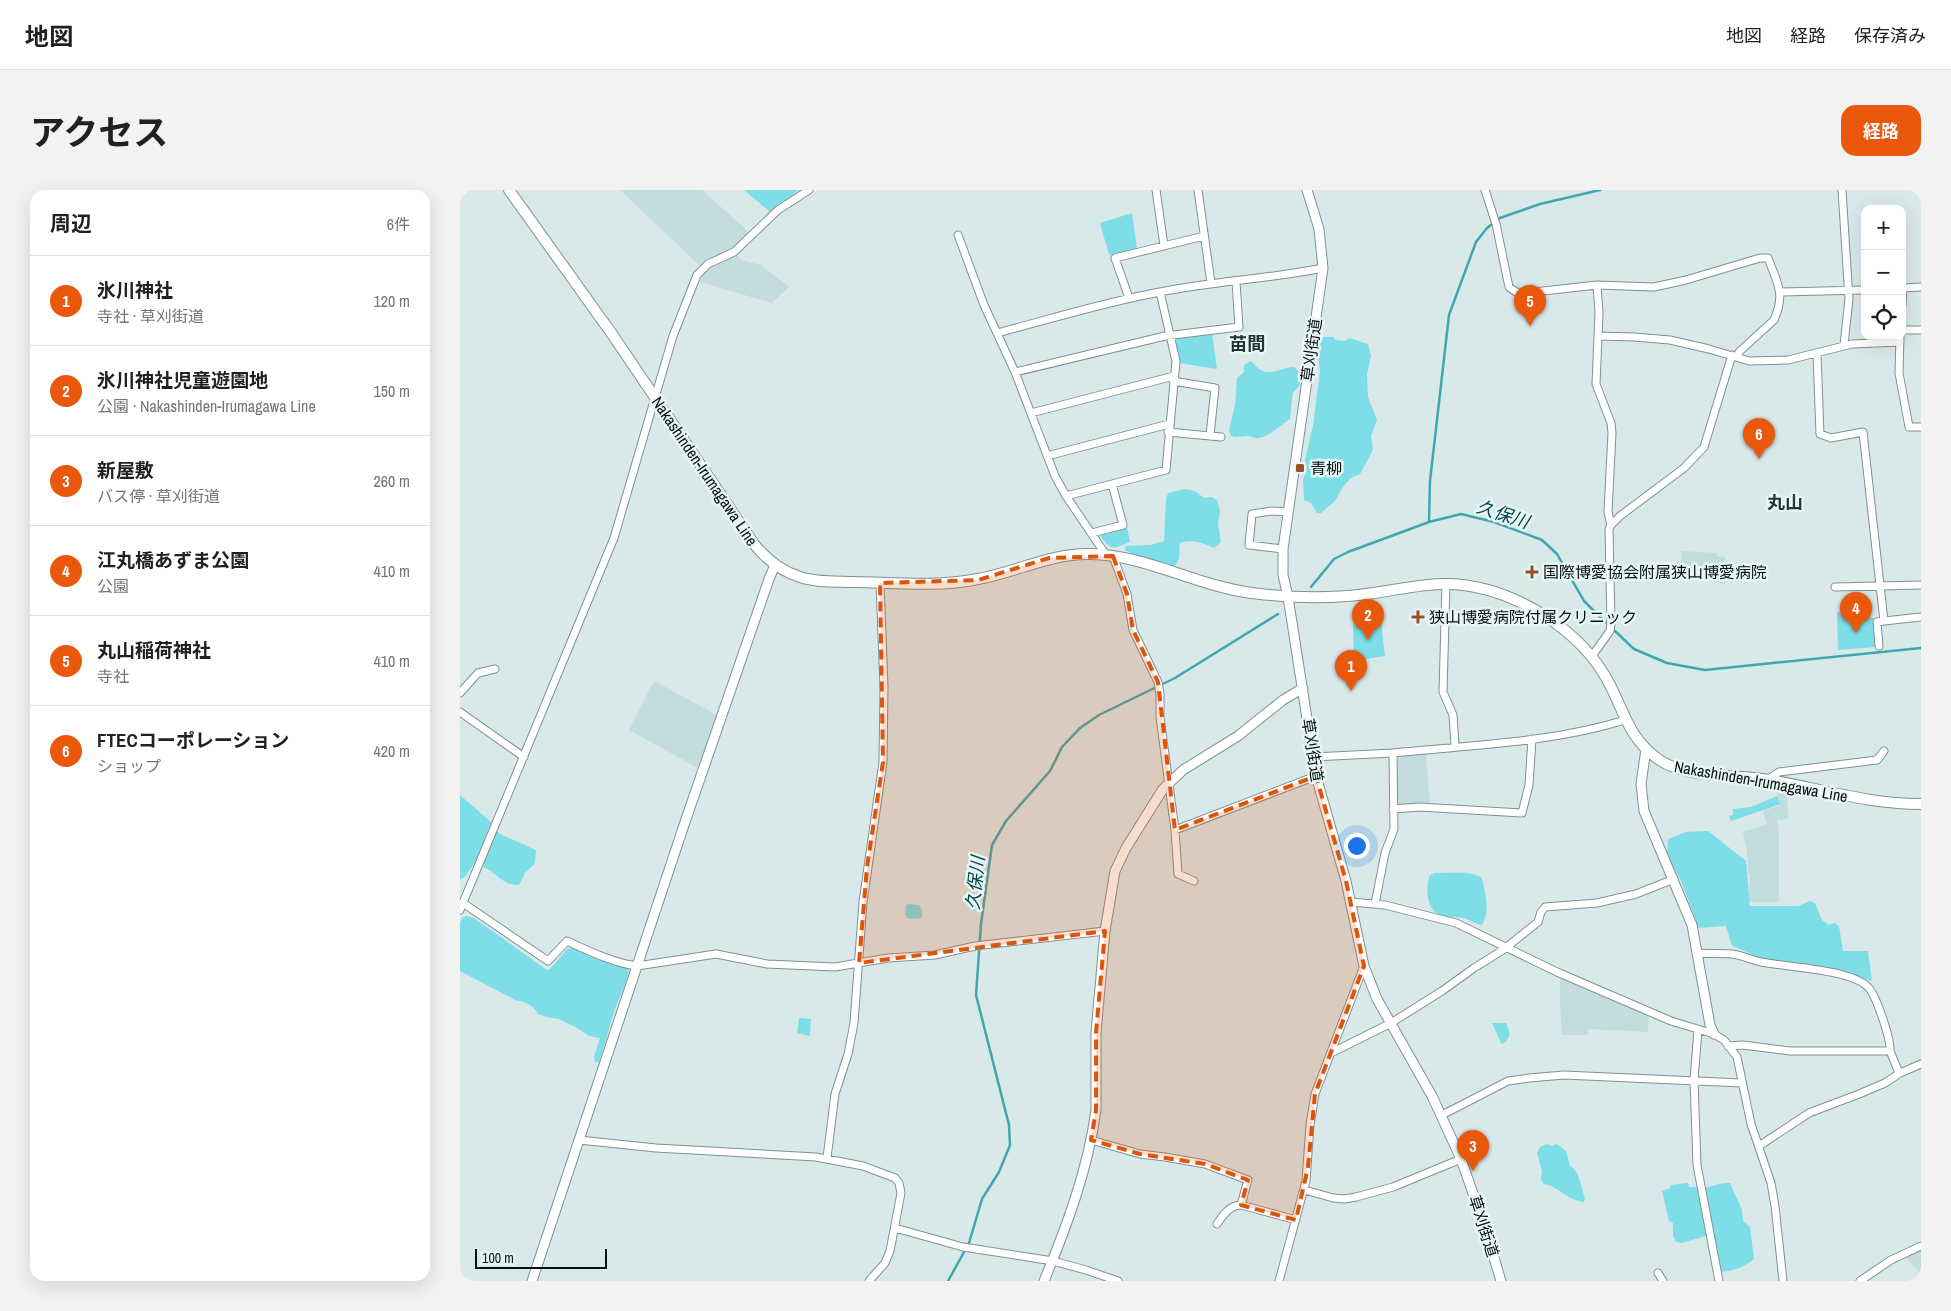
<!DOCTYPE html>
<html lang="ja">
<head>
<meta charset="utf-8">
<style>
  body { margin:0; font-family:"Archivo Narrow","Noto Sans JP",sans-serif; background:#f2f2f2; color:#202124 }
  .controls { position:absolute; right:15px; top:15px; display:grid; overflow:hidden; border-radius:10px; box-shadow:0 5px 20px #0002 }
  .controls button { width:45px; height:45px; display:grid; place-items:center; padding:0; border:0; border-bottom:1px solid #e0e0e0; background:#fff; color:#202124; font:25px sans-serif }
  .scale { position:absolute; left:15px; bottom:12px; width:132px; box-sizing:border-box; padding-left:5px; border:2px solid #0a0f0f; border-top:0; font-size:14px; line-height:18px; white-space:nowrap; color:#0a0f0f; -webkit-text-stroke:4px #e6f6f7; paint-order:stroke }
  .you { position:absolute; left:896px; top:655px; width:18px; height:18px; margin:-12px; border:4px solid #fff; border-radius:50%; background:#1a73e8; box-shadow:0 0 0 8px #1a73e833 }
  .badge { display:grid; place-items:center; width:32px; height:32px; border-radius:50%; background:#ea580c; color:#fff; font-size:16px; font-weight:700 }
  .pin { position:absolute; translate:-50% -41px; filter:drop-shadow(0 1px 2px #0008) }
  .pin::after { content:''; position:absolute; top:26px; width:18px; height:15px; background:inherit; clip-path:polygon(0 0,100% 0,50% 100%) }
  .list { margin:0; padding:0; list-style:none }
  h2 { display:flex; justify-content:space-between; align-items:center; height:65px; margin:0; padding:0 20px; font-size:21px }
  h2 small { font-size:16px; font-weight:400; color:#757577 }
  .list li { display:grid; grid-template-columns:32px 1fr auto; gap:15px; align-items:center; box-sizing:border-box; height:90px; padding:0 20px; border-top:1px solid #e0e0e0 }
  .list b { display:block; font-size:19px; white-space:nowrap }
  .list p { margin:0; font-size:16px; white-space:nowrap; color:#757577 }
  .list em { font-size:16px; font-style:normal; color:#757577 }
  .icon { flex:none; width:28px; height:28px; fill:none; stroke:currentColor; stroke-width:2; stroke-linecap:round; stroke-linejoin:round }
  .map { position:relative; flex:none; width:1461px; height:1091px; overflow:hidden; border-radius:15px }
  header { display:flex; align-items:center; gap:30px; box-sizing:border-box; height:70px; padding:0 25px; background:#fff; border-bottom:1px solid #e0e0e0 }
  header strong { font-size:24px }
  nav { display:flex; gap:28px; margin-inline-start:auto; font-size:18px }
  .intro { display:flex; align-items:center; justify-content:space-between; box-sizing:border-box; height:120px; padding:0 30px }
  h1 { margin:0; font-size:35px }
  .button { padding:12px 22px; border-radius:15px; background:#ea580c; color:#fff; font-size:18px; font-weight:700 }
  main { display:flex; gap:30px; padding:0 30px }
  aside { flex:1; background:#fff; border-radius:15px; box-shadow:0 5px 20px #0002 }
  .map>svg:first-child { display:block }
  .built { fill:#c3dcde }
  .green { fill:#7ddee7 }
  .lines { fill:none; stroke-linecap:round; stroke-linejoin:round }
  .stream { stroke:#41a6af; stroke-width:2.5 }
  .minor-casing { stroke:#829091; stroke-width:9 }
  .tertiary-casing { stroke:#829091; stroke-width:11 }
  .secondary-casing { stroke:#829091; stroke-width:12 }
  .minor { stroke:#fff; stroke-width:7 }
  .tertiary { stroke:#fff; stroke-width:9 }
  .secondary { stroke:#fff; stroke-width:10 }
  .marked { fill:#dd550c; fill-opacity:0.2; stroke:#dd550c; stroke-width:4; stroke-dasharray:10 6; stroke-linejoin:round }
  .poi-dot { fill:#945220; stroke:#e6f6f7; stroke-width:2 }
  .labels { text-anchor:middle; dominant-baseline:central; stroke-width:5; stroke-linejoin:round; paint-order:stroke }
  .street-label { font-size:16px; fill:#0a0f0f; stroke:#e6f6f7 }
  .poi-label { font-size:16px; fill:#0a0f0f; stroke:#e6f6f7; text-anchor:start }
  .neighbourhood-label { font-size:18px; font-weight:bold; fill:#273435; stroke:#e6f6f7 }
  .water-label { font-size:18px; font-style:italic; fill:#09474c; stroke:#e6f6f7 }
</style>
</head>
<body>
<header>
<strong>地図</strong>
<nav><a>地図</a><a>経路</a><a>保存済み</a></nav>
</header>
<div class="intro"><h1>アクセス</h1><a class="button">経路</a></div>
<main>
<aside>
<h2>周辺<small>6件</small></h2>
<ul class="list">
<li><span class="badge">1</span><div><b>氷川神社</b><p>寺社 · 草刈街道</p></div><em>120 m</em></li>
<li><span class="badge">2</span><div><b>氷川神社児童遊園地</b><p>公園 · Nakashinden-Irumagawa Line</p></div><em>150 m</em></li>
<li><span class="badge">3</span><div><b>新屋敷</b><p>バス停 · 草刈街道</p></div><em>260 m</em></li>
<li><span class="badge">4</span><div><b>江丸橋あずま公園</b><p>公園</p></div><em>410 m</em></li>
<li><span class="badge">5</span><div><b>丸山稲荷神社</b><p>寺社</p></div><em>410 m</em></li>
<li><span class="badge">6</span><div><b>FTECコーポレーション</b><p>ショップ</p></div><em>420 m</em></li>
</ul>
</aside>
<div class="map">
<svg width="1461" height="1091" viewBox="0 0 1461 1091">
  <rect width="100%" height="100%" fill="#d9e9ea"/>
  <path class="built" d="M 160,0 L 242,0 L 289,42 L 271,60 L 249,68 L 239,75 Z
    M 277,65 L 281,70 L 301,75 L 329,97 L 312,113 L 240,92 L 244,84 L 253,77 Z
    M 1222,361 L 1257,363 L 1257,366 L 1265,367 L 1265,394 L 1220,384 Z
    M 194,491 L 257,525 L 238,578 L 169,540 Z
    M 966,564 L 970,615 L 935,615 L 935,568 Z
    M 1315,599 L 1327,601 L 1328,629 L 1317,630 L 1319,643 L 1319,712 L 1288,712 L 1290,684 L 1288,684 L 1287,660 L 1283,642 L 1307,634 L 1303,621 L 1321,615 Z
    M 1103,789 L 1189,826 L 1188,842 L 1128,839 L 1128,845 L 1102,845 L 1100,813 L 1100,790 Z
    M 1461,1060 L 1461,1084 L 1445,1067 Z"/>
  <path class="green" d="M 284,0 L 339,0 L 310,22 Z
    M 672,23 L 677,59 L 649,65 L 640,33 Z
    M 752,143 L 757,179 L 719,173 L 715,150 L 718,147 Z
    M 864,147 L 873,147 L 876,150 L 885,151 L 890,148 L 908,154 L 911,166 L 907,184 L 908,207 L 917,230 L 911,246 L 913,260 L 900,284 L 891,288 L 883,297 L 875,311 L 861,323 L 857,323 L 851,313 L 844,310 L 843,289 L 847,281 L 845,270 L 853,235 L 860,181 C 858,170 858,159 861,148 Z
    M 791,171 C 794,174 797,178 801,180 C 811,186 823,177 834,177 L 841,184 L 840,195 L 833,203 L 832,208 L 830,229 C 822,234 808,247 799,248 C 795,249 791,246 787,246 C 781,246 777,248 771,246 L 769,240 L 775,215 L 777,188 L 784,182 L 784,175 Z
    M 725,299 L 735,301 L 744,308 L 752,307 L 757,310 L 760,321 L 758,334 L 761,352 L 754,358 C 743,353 732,349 720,353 C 718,362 722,370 714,376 L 675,365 L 665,360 L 666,356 L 691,355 L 704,351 L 706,309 L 708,303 Z
    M 667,337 L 670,352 C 654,358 652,362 641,347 L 642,343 Z
    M 1377,422 L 1393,422 L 1413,428 L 1416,457 L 1378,460 Z
    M 921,432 L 925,466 L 894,471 L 893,435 Z
    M 0,605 L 31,632 L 40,644 L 76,660 L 75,673 L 65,683 L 59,695 C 40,696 33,676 14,674 L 5,687 L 0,689 Z
    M 1317,606 L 1321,614 L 1271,631 L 1269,626 L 1273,625 L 1273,619 L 1291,617 Z
    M 1248,641 L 1286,671 L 1290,716 L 1338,716 L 1350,711 L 1355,713 L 1362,730 L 1369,735 L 1374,733 L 1379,736 L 1383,761 L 1408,761 L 1412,791 L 1377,780 L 1306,770 L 1272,756 L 1266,736 L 1239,738 L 1221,691 L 1207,664 L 1208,649 L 1226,642 Z
    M 975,683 C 991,683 1009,680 1022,688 C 1025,704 1031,719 1022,735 C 1015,734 1010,730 1003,728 C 997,727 990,727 983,726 C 966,722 965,698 970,685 Z
    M 450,714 L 460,715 L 462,721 L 462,728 L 449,729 L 445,725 L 446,715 Z
    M 6,726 L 14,728 L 87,780 L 90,779 L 107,759 L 112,758 L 169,778 C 167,794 160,805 155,819 C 149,837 145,855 139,872 L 135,872 L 134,867 L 140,848 L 129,846 L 117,838 L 99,829 L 86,827 L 78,824 C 73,814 65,812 55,810 L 0,781 L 0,733 L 2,728 Z
    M 339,828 L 351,829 L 350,846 L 337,843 Z
    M 1032,833 L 1046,833 C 1050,842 1052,847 1043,854 L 1041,853 Z
    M 1087,954 L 1092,956 L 1097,954 L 1106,961 L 1110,976 C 1121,982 1120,997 1125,1008 L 1124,1012 C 1108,1011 1100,997 1084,994 L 1081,990 L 1082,982 L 1077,963 L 1080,957 Z
    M 1228,993 L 1229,997 L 1235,997 L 1238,999 C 1250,998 1259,992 1270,993 L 1282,1020 L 1283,1031 L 1290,1037 L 1294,1069 C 1284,1077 1274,1081 1261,1082 L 1252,1044 L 1222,1053 L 1216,1052 L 1213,1046 L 1213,1033 L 1209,1031 L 1202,1001 L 1210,998 L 1211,995 Z"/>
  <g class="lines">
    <path class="stream" d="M 969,332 L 970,291 L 989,125 L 1016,52 L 1027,38 L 1040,28 L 1080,14 L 1140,0
      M 851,397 L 874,369 L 888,362 L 969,332 L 1001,324 L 1034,332 L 1082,350 L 1097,364 L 1124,411 L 1146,433
      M 1155,441 L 1174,459 L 1207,473 L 1245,480 L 1461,458
      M 488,1091 L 509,1053 L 522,1009 L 539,982 L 550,955 L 549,935 L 516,805 L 521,734 L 532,655 L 546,631 L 590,581 L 602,557 L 620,538 L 639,525 L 715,488 L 818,424"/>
    <g class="minor-casing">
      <path id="minor" d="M 696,0 L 704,56
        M 738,0 L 751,93
        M 1025,0 L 1036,34 L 1049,97 L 1056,102 L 1065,103 L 1137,95 L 1194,97 L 1226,90 L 1300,68 L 1308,68 C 1317,93 1326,103 1314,130 L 1280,161 L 1276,167
        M 1382,0 L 1389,109 L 1384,155
        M 498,45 L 524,115 L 555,182 L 595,286 L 606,306 L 646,365
        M 1442,98 L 1461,97
        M 1321,102 L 1405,100
        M 669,108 L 655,68 L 744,46
        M 1442,115 L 1443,98
        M 1442,140 L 1461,140
        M 537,143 C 591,129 645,112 700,102 C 754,91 809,89 863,78
        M 1138,146 L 1174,147 L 1210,150 L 1249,159 L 1289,171 L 1328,170 L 1392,154 L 1440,152
        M 1440,146 L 1439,183 L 1449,237 L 1461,237
        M 1357,164 L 1360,244 L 1371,248 L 1403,242 L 1424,431 L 1461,427
        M 555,182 L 705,146 L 779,137 L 776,92
        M 713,191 L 755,198 L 750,245
        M 571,223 L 714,186
        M 708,242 L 761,247
        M 587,266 L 709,234
        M 606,306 L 706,280 L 716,171 L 700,102
        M 1151,335 L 1160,326 L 1224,278 L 1244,257 L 1272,165
        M 632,343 L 663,335 L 652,294
        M 823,359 L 789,355 L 792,324 L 812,321 L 828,322
        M 653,366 L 667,404 L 673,440 L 698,492 L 700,504 L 700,527 L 715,640 L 718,684 L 734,691
        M 986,394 L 983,502 L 993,525 L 995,556
        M 1375,397 L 1461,395
        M 1419,456 L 1417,432 L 1424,431
        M 1132,466 L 1150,441 L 1151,434 L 1149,339 L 1151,335 L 1148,322 L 1152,243 L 1151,233 L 1136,194 L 1139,123 L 1137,95
        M 0,503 L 18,483 L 35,479
        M 0,522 L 64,567
        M 853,567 L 933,563
        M 1307,590 L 1319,582 L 1417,570 L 1424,561
        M 933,619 L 959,617 L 1062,623 L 1069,595 L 1072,549
        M 715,640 L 856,586
        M 891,712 L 925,715 L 996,733 L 1097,782 L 1211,831 L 1254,844 L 1264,850 L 1277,867 L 1291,934 L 1311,993 L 1315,1016 L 1323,1091
        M 3,713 L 88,771 L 107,751 C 129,761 153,773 177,776 L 256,764 L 307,774 L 375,777 L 428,768 L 475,765 L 515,756 L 645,741
        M 915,714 L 925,663 L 934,639 L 933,563 C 1010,555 1091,553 1165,530
        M 0,720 L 154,348 L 213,146 L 237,85 L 248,74 L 274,62 L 318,20 L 349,0
        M 1237,763 C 1249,764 1260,763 1272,764 C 1282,765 1291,770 1301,772 C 1326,777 1390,779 1408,797 C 1416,805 1431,849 1430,861
        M 1238,840 L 1234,890 L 1237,975 L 1259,1091
        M 1268,856 L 1283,855 L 1330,861 L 1430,861 L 1439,883
        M 871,863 L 931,833 L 982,801 L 1014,778 L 1043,760 L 1078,732 L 1081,722 L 1085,717 L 1137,713 L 1176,704 L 1214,689
        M 982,925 L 1048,891 L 1069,888 L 1104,885 L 1281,893
        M 119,950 L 196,958 L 356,967 L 403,976 L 435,988 L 439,993 L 441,1003 L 430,1061 L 425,1073 L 409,1091
        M 631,950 L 680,964 L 705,967 L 745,974 L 788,990 L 781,1015
        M 1299,956 L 1349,923 L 1399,904 L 1425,893 L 1440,883 L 1461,874
        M 367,968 L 375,904 L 388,864 L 394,833 L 403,712 L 423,572 L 424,497 L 420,393
        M 845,1000 L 873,1008 L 884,1009 L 896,1007 L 933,997 L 1001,969
        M 757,1034 C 763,1025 770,1015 781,1015 L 836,1030
        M 435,1038 L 503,1057 L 593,1071 L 626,1080 L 658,1091
        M 1198,1083 L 1203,1091
        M 819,1091 L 846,991 L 850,935 L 855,904 L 904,776
        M 1400,1091 L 1431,1070 L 1461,1056"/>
    </g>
    <g class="tertiary-casing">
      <path id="tertiary" d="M 847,0 L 859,39 L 863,78 L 823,359 L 823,385 L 828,407 L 856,586 L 886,691 L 904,776 L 917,809 L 972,906 L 1001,969 L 1025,1038 L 1041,1091
        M 1186,559 L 1181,594 L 1184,621 L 1232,735 L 1250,835 L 1254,844
        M 72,1091 L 224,635 L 309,389 L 315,375
        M 584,1091 C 607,1036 628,979 636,920 L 636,843 L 645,741 L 655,681 L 666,658 L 703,599 L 723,580 L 778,546 L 823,510 L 843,498"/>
    </g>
    <g class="secondary-casing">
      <path id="secondary" d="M 49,0 L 152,144 L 294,354 C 306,369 321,381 340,387 C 358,393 378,391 397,392 C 437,393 479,397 518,389 C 557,382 591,363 630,364 C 686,365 737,396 792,403 C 830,408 868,409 906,404 C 934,401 961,393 989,394 C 1051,396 1122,439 1150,495 C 1165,524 1169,548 1198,569 C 1226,589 1276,584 1310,590 C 1361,599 1409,614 1461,614"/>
    </g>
    <use href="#minor" class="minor"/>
    <use href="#tertiary" class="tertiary"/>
    <use href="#secondary" class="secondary"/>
  </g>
  <path class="marked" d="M 653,366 L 667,404 L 673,440 L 698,492 L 715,640 L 856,586 L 886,691 L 904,776 L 855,904 L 848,977 L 836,1030 L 781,1015 L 788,990 L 745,974 L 680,964 L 631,950 L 636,920 L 636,843 L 645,741 L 399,773 L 407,677 L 423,572 L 420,393 L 518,390 L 589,368 Z"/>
  <g class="poi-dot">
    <rect x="835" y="273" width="10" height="10" rx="2.5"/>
    <path d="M1069.5 374.5h5v5h5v5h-5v5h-5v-5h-5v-5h5z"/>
    <path d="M955.5 419.5h5v5h5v5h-5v5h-5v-5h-5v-5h5z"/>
  </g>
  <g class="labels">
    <g class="street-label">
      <text transform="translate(851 160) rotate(-82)">草刈街道</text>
      <text transform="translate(245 281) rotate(56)">Nakashinden-Irumagawa Line</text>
      <text transform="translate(853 560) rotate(81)">草刈街道</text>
      <text transform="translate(1301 591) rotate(10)">Nakashinden-Irumagawa Line</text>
      <text transform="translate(1024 1036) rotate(72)">草刈街道</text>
    </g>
    <g class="poi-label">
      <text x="850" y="278">青柳</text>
      <text x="1083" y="382">国際博愛協会附属狭山博愛病院</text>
      <text x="969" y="427">狭山博愛病院付属クリニック</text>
    </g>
    <g class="neighbourhood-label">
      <text x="787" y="153">苗間</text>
      <text x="1325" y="312">丸山</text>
    </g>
    <g class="water-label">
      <text transform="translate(1043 324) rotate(18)">久保川</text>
      <text transform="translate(515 693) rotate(-84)">久保川</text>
    </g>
  </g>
</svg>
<div class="controls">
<button>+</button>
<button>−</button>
<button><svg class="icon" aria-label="locate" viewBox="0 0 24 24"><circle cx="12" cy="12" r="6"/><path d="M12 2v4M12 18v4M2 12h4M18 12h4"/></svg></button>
</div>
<div class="scale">100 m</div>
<div class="you"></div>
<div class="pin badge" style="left:891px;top:501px">1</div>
<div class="pin badge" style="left:908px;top:450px">2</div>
<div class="pin badge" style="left:1013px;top:981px">3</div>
<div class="pin badge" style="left:1396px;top:443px">4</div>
<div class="pin badge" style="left:1070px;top:136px">5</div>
<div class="pin badge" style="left:1299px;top:269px">6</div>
</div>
</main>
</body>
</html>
